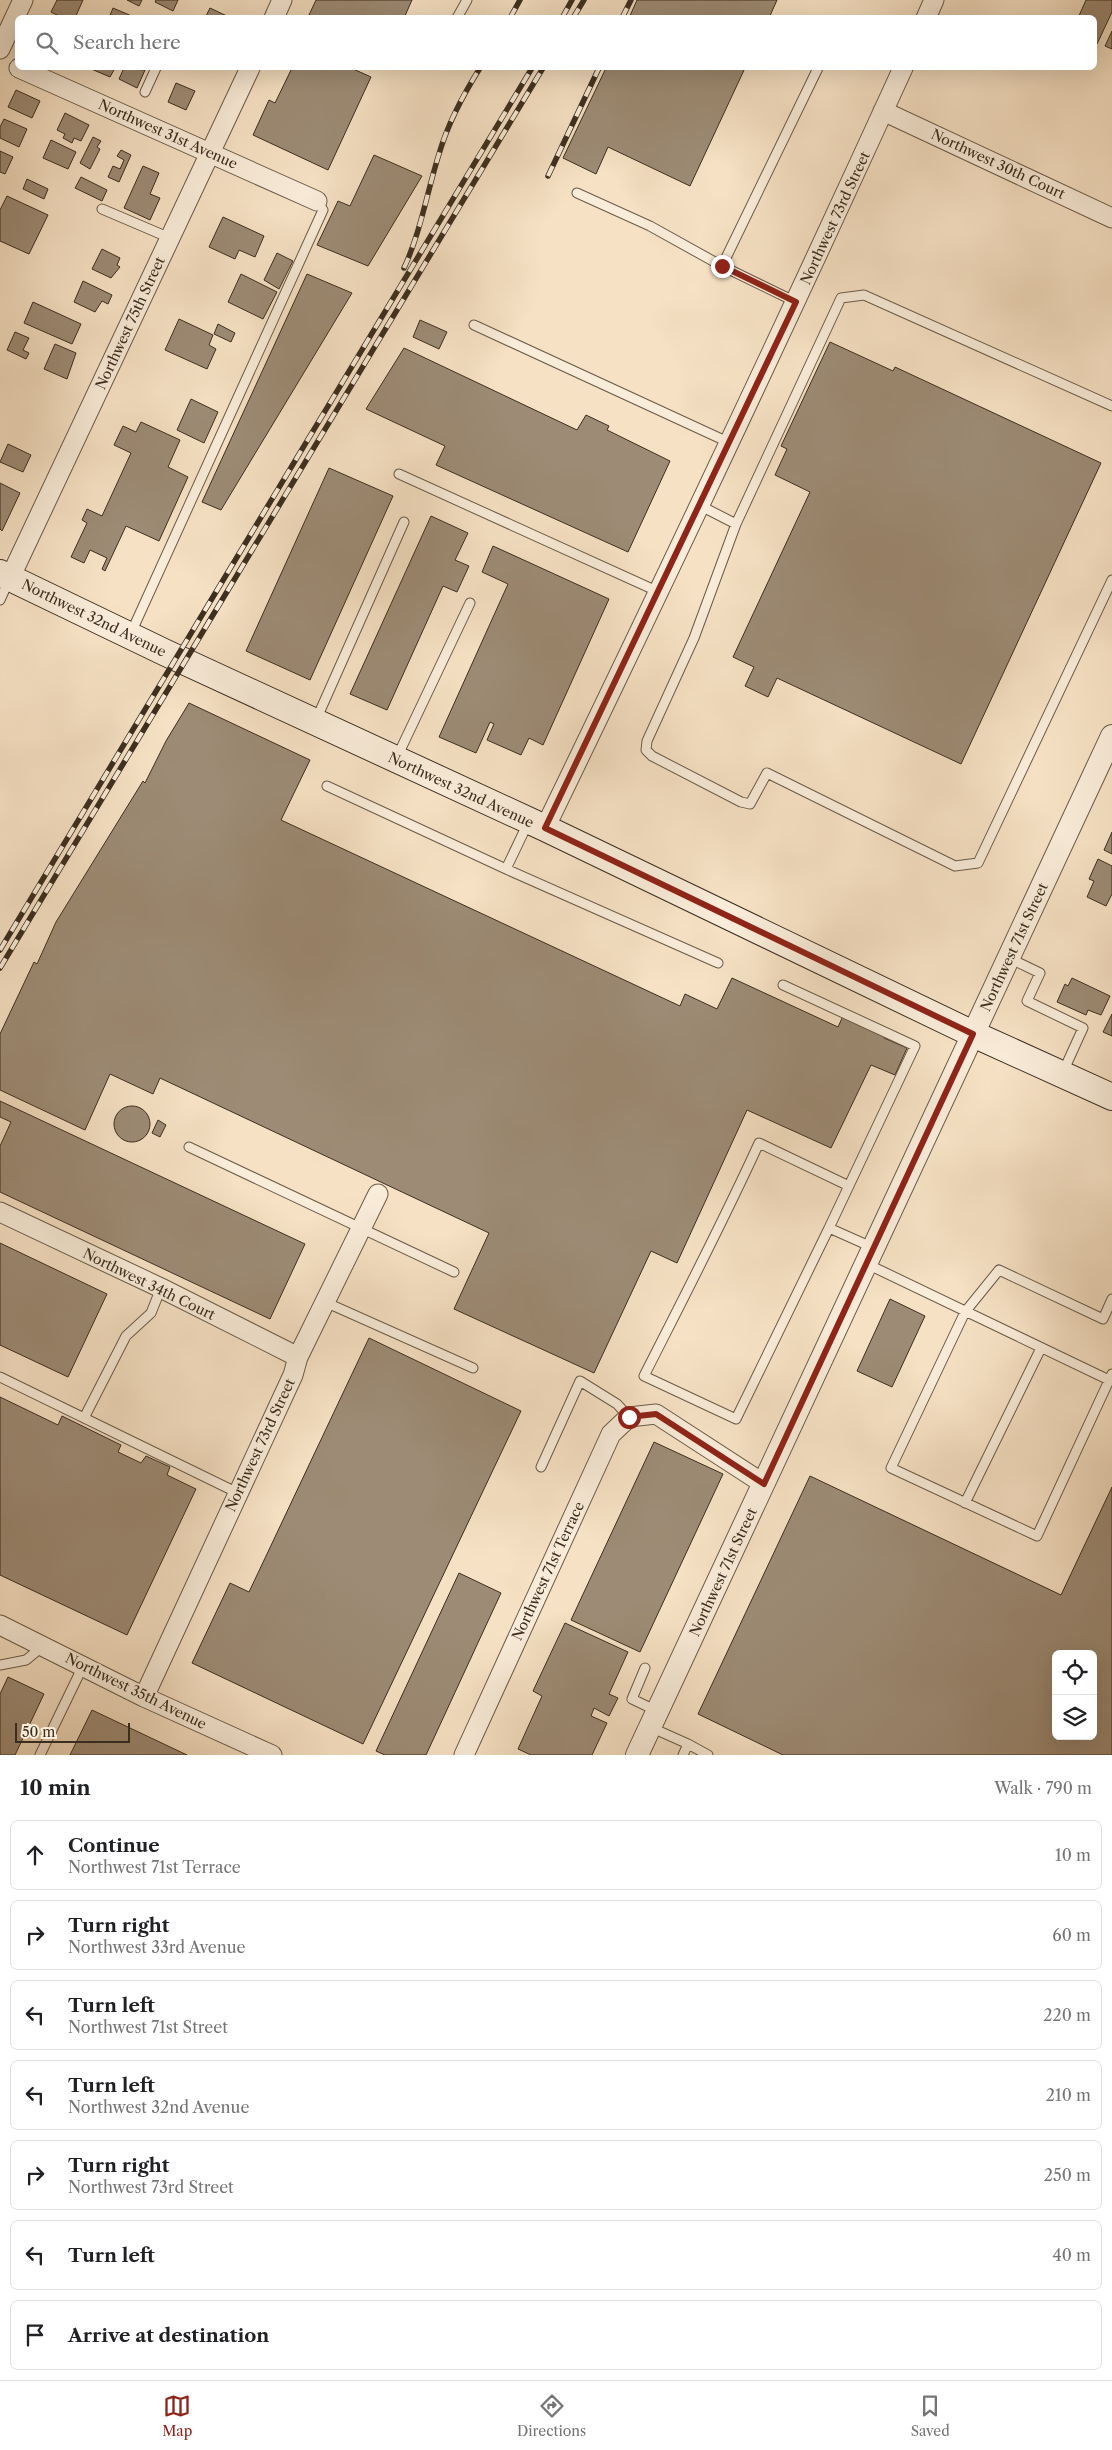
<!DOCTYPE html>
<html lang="en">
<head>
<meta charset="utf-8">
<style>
  body { margin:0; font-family:"Libre Caslon Text",serif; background:#f6f6f6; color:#202124 }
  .controls { position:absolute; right:15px; bottom:15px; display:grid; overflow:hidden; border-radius:8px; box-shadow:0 5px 20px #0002 }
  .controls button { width:45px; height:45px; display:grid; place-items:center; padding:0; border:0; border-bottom:1px solid #e0e0e0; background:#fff; color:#202124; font:25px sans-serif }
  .scale { position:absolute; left:15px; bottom:12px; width:115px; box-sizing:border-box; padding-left:5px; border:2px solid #3c2e1f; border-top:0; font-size:14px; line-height:18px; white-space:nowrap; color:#3c2e1f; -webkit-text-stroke:4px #f9ecd9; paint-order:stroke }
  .stop { position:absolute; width:15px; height:15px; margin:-11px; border:4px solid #8f2418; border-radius:50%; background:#fff }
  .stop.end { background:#8f2418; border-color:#fff; box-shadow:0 1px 5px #0008 }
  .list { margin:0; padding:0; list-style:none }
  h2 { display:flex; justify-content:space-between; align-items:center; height:65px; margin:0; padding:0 20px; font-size:21px }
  h2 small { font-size:16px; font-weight:400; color:#757577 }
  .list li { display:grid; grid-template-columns:32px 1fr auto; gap:15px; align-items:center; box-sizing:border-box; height:70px; margin:0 10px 10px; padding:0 10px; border:1px solid #e0e0e0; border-radius:8px }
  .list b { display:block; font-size:19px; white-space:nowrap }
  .list p { margin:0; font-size:16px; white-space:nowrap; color:#757577 }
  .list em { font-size:16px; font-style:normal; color:#757577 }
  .icon { flex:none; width:28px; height:28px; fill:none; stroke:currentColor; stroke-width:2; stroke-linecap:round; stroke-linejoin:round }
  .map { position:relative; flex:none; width:1112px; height:1755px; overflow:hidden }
  .search { position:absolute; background:#fff; box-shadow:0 5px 20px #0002; left:15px; right:15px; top:15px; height:55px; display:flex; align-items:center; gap:12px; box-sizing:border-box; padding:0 18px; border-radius:8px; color:#757577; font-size:19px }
  .sheet { height:625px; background:#fff }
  nav { display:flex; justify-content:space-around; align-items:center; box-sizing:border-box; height:70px; border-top:1px solid #e0e0e0; background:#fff; font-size:14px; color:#757577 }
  nav a { display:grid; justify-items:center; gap:2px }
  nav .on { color:#8f2418 }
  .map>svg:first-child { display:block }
  .building { fill:#9d8b75; stroke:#3c2e1f; fill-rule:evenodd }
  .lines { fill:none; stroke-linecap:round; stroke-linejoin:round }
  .service-casing { stroke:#6a5b48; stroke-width:11 }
  .minor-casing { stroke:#6a5b48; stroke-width:21 }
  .tertiary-casing { stroke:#6a5b48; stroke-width:24 }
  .secondary-casing { stroke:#3c2e1f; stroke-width:28 }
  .service { stroke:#f9ecd9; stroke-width:9 }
  .minor { stroke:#f9ecd9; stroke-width:19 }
  .tertiary { stroke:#f9ecd9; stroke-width:22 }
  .secondary { stroke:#f9ecd9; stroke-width:26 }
  .rail-casing { stroke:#3c2e1f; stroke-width:5.5 }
  .rail { stroke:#f9ecd9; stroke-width:4; stroke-dasharray:11; stroke-linecap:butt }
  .route { stroke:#8f2418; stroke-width:6 }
  .labels { text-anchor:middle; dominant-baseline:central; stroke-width:4; stroke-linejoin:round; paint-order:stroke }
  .street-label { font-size:14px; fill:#3c2e1f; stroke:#f9ecd9 }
</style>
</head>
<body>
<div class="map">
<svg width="1112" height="1755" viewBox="0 0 1112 1755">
  <rect width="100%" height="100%" fill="#f6e1c4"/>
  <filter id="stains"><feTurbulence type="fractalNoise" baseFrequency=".004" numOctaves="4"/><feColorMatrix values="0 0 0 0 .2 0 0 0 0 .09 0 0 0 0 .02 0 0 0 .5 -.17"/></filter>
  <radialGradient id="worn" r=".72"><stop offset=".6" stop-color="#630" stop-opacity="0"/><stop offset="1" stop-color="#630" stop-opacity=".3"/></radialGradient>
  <path class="building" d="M 57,0 L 83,0 L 75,18 L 63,18 L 51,12 Z
    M 127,0 L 142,0 L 139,6 Z
    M 156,0 L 178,0 L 173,11 L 155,2 Z
    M 316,0 L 412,0 L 404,18 L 310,18 L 308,17 Z
    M 637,0 L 777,0 L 769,18 L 629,18 Z
    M 1086,0 L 1112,0 L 1112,12 L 1097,44 L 1094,43 L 1094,18 L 1078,18 Z
    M 113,8 L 134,17 L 134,18 L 109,18 Z
    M 210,8 L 229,17 L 229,18 L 205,18 Z
    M 1112,31 L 1112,49 L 1105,46 Z
    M 89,68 L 115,68 L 110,77 Z
    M 124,68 L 145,70 L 137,88 L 119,79 Z
    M 292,68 L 351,68 L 371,77 L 328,170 L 253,135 L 269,100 L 275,103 Z
    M 606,68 L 745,68 L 690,186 L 608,147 L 596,174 L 563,158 Z
    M 176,83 L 195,91 L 186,110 L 168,102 Z
    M 16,90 L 40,101 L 32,118 L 8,107 Z
    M 65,113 L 89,125 L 81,141 L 74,138 L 72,143 L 63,138 L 65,134 L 57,130 Z
    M 4,119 L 27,129 L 19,147 L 0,138 L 0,127 Z
    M 93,137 L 101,141 L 97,147 L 100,149 L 90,169 L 80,163 Z
    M 51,140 L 76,152 L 68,169 L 43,158 Z
    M 121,150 L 131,155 L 119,182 L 108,177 L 113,166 L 120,169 L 124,160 L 117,156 Z
    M 0,151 L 13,157 L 5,174 L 0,172 Z
    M 374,155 L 422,176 L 368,266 L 317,245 L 338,201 L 350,206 Z
    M 143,166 L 159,173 L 150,194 L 160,198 L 150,220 L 124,208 Z
    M 81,177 L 107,190 L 102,201 L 75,188 Z
    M 27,179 L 48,189 L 44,199 L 23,189 Z
    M 7,196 L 48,215 L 29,254 L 0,241 L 0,210 Z
    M 223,217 L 264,236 L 255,257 L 239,250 L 235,259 L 209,247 Z
    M 102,249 L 120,258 L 117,265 L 120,267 L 111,278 L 92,269 Z
    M 277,253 L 293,261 L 279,289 L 264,280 Z
    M 241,274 L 277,292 L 263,319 L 228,302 Z
    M 307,274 L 352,293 L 221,510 L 202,502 Z
    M 83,281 L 112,295 L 108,304 L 102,301 L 95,312 L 74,302 Z
    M 33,302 L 81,324 L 72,344 L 24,323 Z
    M 179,319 L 213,335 L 209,345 L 216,349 L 207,369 L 165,350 Z
    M 420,320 L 447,332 L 439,349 L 413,337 Z
    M 218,324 L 235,333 L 231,342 L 214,334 Z
    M 15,332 L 29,338 L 23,350 L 29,353 L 26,359 L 7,350 Z
    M 830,342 L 893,371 L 895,367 L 1101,463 L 961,764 L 777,678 L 768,697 L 745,686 L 754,667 L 733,657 L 810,492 L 775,475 L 787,449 L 781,446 Z
    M 55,344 L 76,353 L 67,379 L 44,369 Z
    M 404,348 L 577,430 L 586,415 L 609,426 L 607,430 L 670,461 L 628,552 L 436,465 L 445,446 L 366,409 Z
    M 191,399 L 218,412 L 204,443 L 177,430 Z
    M 141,422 L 180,440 L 168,467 L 188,477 L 159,541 L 126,526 L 105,571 L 102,569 L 107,558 L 90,550 L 84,563 L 71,557 L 87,523 L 82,520 L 87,509 L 102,516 L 131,453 L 114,445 L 123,426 L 136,432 Z
    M 8,444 L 31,455 L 23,472 L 0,462 Z
    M 329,468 L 393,496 L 310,680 L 246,651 Z
    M 0,483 L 20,493 L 2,531 L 0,529 Z
    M 431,516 L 468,533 L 455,560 L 469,566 L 457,592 L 443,586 L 387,710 L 350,694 Z
    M 493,546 L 609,599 L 543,745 L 529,738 L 521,755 L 487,740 L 494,724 L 490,722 L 476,753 L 439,737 L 508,584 L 482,572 Z
    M 189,703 L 310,760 L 281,820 L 680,1006 L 685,994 L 717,1009 L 732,978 L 838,1027 L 843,1016 L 885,1035 L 884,1038 L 907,1048 L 895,1075 L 871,1065 L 831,1148 L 747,1110 L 677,1263 L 651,1251 L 594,1373 L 454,1309 L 489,1233 L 160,1078 L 153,1094 L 110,1074 L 85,1130 L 0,1090 L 0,1034 L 34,962 L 37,964 L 56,922 L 143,781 L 145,783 L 166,741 Z
    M 1112,832 L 1112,854 L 1104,850 Z
    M 1098,859 L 1112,866 L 1112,894 L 1106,906 L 1087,897 L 1094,881 L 1089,879 Z
    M 1072,978 L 1110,996 L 1101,1015 L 1088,1010 L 1086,1015 L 1057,1002 L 1065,984 L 1068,986 Z
    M 1112,1014 L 1112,1036 L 1103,1032 Z
    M 0,1101 L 305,1244 L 270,1319 L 0,1192 L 0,1146 L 11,1122 L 0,1117 Z
    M114 1124a18 18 0 1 1 36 0a18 18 0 1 1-36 0Z
    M 158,1120 L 166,1125 L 160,1137 L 152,1133 Z
    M 0,1243 L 107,1294 L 68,1377 L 0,1345 Z
    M 890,1299 L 925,1316 L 892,1387 L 857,1371 Z
    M 369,1338 L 521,1411 L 363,1744 L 192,1663 L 230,1583 L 249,1592 Z
    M 0,1397 L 58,1425 L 62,1416 L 121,1445 L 118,1452 L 141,1463 L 146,1456 L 170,1467 L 167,1475 L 196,1489 L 127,1635 L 0,1575 Z
    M 654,1442 L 723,1474 L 640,1652 L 571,1620 Z
    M 810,1476 L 1061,1595 L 1112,1487 L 1112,1755 L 783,1755 L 698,1714 ZM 1056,1654 L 1093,1654 L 1093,1736 L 1056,1736 Z
    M 459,1573 L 501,1593 L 426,1755 L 385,1755 L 376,1751 Z
    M 565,1623 L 628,1652 L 609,1694 L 618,1698 L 609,1716 L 594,1708 L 591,1716 L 607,1723 L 592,1755 L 531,1755 L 518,1749 L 542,1696 L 533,1691 Z
    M 8,1677 L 44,1694 L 15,1755 L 0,1755 L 0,1694 Z
    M 92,1710 L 187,1755 L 70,1755 Z"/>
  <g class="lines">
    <g class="service-casing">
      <path id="service" d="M 457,18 L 467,0
        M 145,92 L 156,68
        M 577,193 L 650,226 L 722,266
        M 102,209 L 170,238
        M 796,302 L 722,266 L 818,68
        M 474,325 L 728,442
        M 1112,406 L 864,295 L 841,298 L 736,524 L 694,638 L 647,741 L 646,750 L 652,756 L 741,802 L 750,804 L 767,773 L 955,866 L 978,863 L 1112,580
        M 399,474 L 659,592
        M 699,505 L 736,524
        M 0,600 L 9,580
        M 131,633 L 323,210 L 317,201
        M 316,720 L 404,522
        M 397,757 L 470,603
        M 327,786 L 506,869 L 528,823
        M 506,869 L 718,963
        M 1009,958 L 1040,973 L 1027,1001 L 1083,1028 L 1063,1072
        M 783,985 L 915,1046 L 829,1228 L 874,1248
        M 189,1147 L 454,1272
        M 829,1228 L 736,1419 L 644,1376 C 683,1299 723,1222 759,1143 L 849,1186
        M 867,1264 L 1109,1380
        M 1112,1299 L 1103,1319 L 999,1270 L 965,1312 L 891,1468 L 1037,1536 L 1112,1374
        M 325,1302 L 473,1368
        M 0,1377 L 238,1493
        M 84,1418 L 126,1336 L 151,1313 L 161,1288
        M 541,1467 L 580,1381 L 617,1404 L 629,1417
        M 965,1503 L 1041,1348
        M 0,1665 L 26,1660 L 43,1646
        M 645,1668 L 632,1699 L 657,1711
        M 650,1727 L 688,1744 L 683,1755
        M 688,1744 L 708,1755
        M 40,1755 L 83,1666"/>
    </g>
    <g class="minor-casing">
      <path id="minor" d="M 274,18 L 282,0
        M 926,18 L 934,0
        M 0,49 L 23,0
        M 19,68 L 317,201
        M 883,111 L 1112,218
        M 10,578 L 250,68
        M 545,828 C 667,576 787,322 903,68
        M 0,1212 L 161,1288 L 298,1357
        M 0,1625 L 144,1697 L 272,1755
        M 144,1697 L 293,1375 L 298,1357 L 378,1194
        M 464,1755 L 611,1434 L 629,1417 L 656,1414 L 764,1484"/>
    </g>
    <g class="tertiary-casing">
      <path id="tertiary" d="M 637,1755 L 1112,736"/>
    </g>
    <g class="secondary-casing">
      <path id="secondary" d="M 0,573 L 166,653 L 545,828 L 973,1034 L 1112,1097"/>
    </g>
    <use href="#service" class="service"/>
    <use href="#minor" class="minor"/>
    <use href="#tertiary" class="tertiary"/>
    <use href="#secondary" class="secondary"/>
    <g class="rail-casing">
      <path id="rail" d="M 510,18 L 520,0
        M 562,18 L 572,0
        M 573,18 L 584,0
        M 622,18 L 631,0
        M 548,176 L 599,68
        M 404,268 C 421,231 427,192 439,154 C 448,123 463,95 480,68
        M 0,950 L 532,68
        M 0,968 L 543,68"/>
    </g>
    <use href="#rail" class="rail"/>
  </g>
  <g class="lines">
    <path class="route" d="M 629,1417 L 656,1414 L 764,1484 L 973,1034 L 545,828 L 796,302 L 722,266"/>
  </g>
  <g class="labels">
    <g class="street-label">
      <text transform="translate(168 134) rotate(24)">Northwest 31st Avenue</text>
      <text transform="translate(998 164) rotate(25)">Northwest 30th Court</text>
      <text transform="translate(835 218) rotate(-65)">Northwest 73rd Street</text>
      <text transform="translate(130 323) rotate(-65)">Northwest 75th Street</text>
      <text transform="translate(94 618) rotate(26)">Northwest 32nd Avenue</text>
      <text transform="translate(461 790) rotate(25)">Northwest 32nd Avenue</text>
      <text transform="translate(1014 947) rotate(-65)">Northwest 71st Street</text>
      <text transform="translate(149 1284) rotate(26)">Northwest 34th Court</text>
      <text transform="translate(260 1445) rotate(-65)">Northwest 73rd Street</text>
      <text transform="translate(548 1571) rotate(-65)">Northwest 71st Terrace</text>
      <text transform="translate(723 1572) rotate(-65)">Northwest 71st Street</text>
      <text transform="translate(136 1691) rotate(26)">Northwest 35th Avenue</text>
    </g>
  </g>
  <rect width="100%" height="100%" filter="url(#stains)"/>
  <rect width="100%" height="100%" fill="url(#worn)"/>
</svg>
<div class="controls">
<button><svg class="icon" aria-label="locate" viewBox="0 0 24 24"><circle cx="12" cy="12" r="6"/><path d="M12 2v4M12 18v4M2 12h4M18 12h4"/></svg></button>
<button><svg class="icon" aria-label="layers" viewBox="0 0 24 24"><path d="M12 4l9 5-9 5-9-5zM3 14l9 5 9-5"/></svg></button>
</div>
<div class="scale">50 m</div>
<div class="stop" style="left:629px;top:1417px"></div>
<div class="stop end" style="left:722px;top:266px"></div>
<div class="search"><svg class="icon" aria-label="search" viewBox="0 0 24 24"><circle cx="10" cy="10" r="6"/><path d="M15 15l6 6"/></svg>Search here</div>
</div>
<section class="sheet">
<h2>10 min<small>Walk · 790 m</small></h2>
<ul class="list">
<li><svg class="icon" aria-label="ahead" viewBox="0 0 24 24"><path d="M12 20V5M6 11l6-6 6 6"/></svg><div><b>Continue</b><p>Northwest 71st Terrace</p></div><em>10 m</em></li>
<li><svg class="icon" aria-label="right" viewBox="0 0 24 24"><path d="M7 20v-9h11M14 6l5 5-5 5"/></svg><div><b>Turn right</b><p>Northwest 33rd Avenue</p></div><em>60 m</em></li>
<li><svg class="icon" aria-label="left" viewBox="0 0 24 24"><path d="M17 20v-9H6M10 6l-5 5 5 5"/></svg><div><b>Turn left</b><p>Northwest 71st Street</p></div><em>220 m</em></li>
<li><svg class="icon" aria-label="left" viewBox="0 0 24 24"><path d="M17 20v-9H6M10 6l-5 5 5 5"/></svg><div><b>Turn left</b><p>Northwest 32nd Avenue</p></div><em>210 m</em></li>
<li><svg class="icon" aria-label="right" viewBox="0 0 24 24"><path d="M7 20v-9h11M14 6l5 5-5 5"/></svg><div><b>Turn right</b><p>Northwest 73rd Street</p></div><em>250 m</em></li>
<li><svg class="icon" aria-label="left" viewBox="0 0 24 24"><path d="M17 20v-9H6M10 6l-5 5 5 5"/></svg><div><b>Turn left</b></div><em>40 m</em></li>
<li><svg class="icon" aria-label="arrive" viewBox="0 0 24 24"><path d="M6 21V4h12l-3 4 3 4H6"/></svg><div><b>Arrive at destination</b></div></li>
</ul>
</section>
<nav>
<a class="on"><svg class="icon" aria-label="map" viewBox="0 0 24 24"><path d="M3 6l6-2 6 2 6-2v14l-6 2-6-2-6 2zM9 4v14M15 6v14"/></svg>Map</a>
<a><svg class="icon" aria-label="directions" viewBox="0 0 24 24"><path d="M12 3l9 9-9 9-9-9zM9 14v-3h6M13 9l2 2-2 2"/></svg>Directions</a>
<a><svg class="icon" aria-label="saved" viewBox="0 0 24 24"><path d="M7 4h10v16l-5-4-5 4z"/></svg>Saved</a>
</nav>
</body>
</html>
